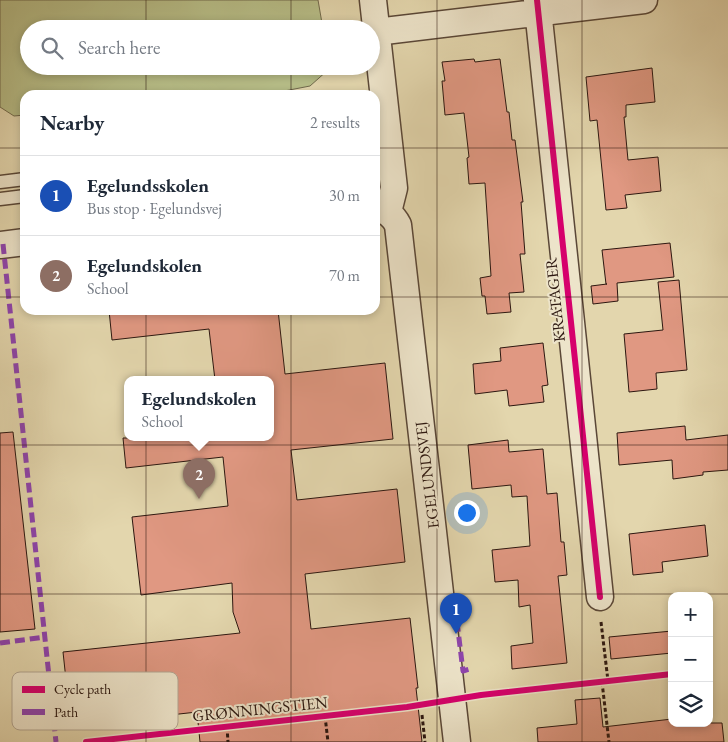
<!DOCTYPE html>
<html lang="en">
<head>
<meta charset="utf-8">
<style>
  body { margin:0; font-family:"EB Garamond",serif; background:#f2f2f3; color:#1f2937 }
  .controls { position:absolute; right:15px; bottom:15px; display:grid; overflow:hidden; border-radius:10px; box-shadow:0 2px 8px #0003 }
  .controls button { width:45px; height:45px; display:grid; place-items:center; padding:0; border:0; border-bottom:1px solid #e0e1e3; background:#fff; color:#1f2937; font:25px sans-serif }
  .you { position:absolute; left:466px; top:512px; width:18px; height:18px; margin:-12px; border:4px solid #fff; border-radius:50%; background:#1a73e8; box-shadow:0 0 0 8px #1a73e833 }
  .badge { display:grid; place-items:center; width:32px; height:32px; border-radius:50%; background:#db2777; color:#fff; font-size:16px; font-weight:700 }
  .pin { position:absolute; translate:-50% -41px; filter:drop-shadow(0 1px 2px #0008) }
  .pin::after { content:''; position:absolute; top:26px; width:18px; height:15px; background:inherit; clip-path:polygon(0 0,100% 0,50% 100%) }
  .popup { position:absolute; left:124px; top:376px; width:150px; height:65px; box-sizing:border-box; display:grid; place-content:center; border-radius:10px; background:#fff; filter:drop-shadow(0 1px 4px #0005); font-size:16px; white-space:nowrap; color:#747a83 }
  .popup b { font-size:19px; color:#1f2937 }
  .popup::after { content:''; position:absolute; left:50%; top:100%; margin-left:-10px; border:10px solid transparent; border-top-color:#fff }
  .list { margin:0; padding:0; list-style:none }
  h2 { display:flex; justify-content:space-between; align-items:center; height:65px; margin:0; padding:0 20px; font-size:21px }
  h2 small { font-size:16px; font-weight:400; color:#747a83 }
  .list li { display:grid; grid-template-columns:32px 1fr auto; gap:15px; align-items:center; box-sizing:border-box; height:80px; padding:0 20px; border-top:1px solid #e0e1e3 }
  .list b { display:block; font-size:19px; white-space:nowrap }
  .list p { margin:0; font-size:16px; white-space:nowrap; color:#747a83 }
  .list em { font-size:16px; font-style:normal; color:#747a83 }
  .icon { flex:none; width:28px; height:28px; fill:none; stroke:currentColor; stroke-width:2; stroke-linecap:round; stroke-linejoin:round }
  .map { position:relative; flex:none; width:728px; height:742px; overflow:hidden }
  .search { position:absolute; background:#fff; box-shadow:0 2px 8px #0003; left:20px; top:20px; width:360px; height:55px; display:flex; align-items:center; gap:12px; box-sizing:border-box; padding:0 18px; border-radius:28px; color:#747a83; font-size:19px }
  .panel { position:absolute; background:#fff; box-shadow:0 2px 8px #0003; left:20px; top:90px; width:360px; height:225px; border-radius:15px }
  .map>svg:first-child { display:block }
  .green { fill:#b7bd87; stroke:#726a4c }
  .building { fill:#e09882; stroke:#2c1710 }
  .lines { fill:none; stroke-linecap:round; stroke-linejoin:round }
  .service-casing { stroke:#5a4737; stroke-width:15 }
  .minor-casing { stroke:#5a4737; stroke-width:29 }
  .path { stroke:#2c1710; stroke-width:3; stroke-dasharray:4 2.5; stroke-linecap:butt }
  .service { stroke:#ede4ca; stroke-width:12 }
  .minor { stroke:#ede4ca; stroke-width:26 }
  .quiet { stroke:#8e44ad; stroke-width:5; stroke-dasharray:10 5; stroke-linecap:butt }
  .cycleway-casing { stroke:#ede4ca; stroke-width:9 }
  .cycleway { stroke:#d6006c; stroke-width:6 }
  .grid { fill:none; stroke:#2c1710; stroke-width:1; stroke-opacity:0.55 }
  .labels { text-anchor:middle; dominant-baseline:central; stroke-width:4; stroke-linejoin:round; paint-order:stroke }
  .street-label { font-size:16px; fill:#2c1710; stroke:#ede4ca }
  .key { fill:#ede4ca; stroke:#b3a692; stroke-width:1 }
  .key-label { font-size:14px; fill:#2c1710 }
</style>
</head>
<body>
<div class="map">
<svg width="728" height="742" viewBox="0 0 728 742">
  <rect width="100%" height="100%" fill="#e3d6ad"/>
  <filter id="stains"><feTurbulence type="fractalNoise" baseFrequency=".004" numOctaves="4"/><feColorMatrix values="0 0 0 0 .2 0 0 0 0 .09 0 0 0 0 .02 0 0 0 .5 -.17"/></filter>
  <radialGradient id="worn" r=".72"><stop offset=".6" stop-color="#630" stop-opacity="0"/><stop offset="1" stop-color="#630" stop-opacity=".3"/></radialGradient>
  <path class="green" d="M 0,0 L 318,0 L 323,29 L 29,29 L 29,66 L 327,66 L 328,70 L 310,86 L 274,93 L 254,95 L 25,95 L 25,115 L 14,116 L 0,107 Z"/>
  <path class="building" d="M 474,59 L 475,62 L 500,59 L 507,112 L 509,112 L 512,140 L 515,140 L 523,202 L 521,202 L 525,254 L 520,254 L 524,292 L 509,293 L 511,312 L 487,314 L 485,296 L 482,296 L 480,278 L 491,276 L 485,183 L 469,184 L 467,158 L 469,157 L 464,113 L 445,115 L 442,81 L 445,81 L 442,62 Z
    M 652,68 L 655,102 L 626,105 L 626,117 L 624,117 L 628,160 L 658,157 L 661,191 L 625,195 L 627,208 L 606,210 L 597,120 L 590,121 L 586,77 Z
    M 670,243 L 674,277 L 617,283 L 618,301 L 593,304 L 591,286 L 607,284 L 606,284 L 602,250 Z
    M 679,280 L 687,370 L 656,373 L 657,389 L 629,392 L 624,334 L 663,330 L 658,282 Z
    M 109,310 L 278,310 L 285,374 L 385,363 L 393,439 L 291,450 L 297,500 L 397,489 L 405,562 L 305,574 L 311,629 L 410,618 L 418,688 L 416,688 L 422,742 L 200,742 L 197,712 L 71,726 L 63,652 L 240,633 L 233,612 L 232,583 L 141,595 L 132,517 L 228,506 L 223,457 L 126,468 L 123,438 L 270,438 L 270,380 L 215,380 L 209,329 L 112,340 Z
    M 543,343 L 548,385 L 542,386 L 544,402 L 509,406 L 507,390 L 475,394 L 473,364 L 501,361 L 500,348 Z
    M 685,426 L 686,440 L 728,435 L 728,470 L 703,472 L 703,475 L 673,479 L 672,460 L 619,465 L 617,433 Z
    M 13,432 L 35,629 L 0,632 L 0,433 Z
    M 508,440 L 509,452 L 543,449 L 547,494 L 557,493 L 561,542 L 564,542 L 567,575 L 558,576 L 567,663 L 512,669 L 511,646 L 533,643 L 530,605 L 519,607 L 518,580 L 495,582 L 492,550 L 530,546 L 527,496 L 512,497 L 511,485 L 472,489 L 468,445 Z
    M 705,525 L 708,556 L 662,562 L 663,572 L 633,575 L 629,534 Z
    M 672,631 L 672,653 L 611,659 L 609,637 Z
    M 600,698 L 603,727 L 672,719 L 672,723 L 722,723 L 724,742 L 538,742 L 537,728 L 577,724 L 575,700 Z"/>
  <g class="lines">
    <g class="service-casing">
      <path id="service" d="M 0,182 L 25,179
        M 0,199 L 25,196"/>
    </g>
    <g class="minor-casing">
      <path id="minor" d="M 373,0 L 394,188 L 388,212
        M 537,0 L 600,597
        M 376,32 L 644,0
        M 375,208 C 386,210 393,215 398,225 L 457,742
        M 0,245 L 25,242"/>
    </g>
    <path class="path" d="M 601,622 L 608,681
      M 602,682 L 609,742
      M 422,715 L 425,742
      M 325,716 L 328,742
      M 227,727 L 228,742
      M 127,738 L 128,742"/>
    <use href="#service" class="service"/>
    <use href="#minor" class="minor"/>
    <path class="quiet" d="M 3,244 L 56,742
      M 457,622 L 463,671 L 470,669
      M 0,643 L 45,637"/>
    <g class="cycleway-casing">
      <path id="cycleway" d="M 537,0 L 600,597
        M 86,742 L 407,707 L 481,695 L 672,674"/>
    </g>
    <use href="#cycleway" class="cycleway"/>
  </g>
  <path class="grid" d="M 146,0 L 146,29M 291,0 L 291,29M 437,0 L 437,742M 582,0 L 582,742M 146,66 L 146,95M 291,66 L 291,95M 0,148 L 25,148M 375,148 L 728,148M 0,297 L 25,297M 375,297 L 728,297M 146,310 L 146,742M 291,310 L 291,742M 0,445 L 728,445M 0,594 L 728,594"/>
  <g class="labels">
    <g class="street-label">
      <text transform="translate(555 300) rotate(-96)">KRATAGER</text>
      <text transform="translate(427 475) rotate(-97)">EGELUNDSVEJ</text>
      <text transform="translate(260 709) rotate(-6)">GRØNNINGSTIEN</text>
    </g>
  </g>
  <rect x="12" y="672" width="166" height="58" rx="8" class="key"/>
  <rect x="22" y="686" width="23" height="7" fill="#d6006c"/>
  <rect x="22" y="709" width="23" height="6" fill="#8e44ad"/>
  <g class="key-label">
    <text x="54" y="694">Cycle path</text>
    <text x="54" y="717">Path</text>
  </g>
  <rect width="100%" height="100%" filter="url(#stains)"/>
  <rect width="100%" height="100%" fill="url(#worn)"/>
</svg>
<div class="controls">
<button>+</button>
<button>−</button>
<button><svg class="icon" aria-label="layers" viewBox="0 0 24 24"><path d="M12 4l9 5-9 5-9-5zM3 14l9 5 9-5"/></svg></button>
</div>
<div class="you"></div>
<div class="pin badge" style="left:456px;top:634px;background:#1a4fb4">1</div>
<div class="pin badge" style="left:199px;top:499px;background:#8d6e63">2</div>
<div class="popup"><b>Egelundskolen</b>School</div>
<div class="search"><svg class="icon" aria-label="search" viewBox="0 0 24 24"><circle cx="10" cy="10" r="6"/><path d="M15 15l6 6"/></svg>Search here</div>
<section class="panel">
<h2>Nearby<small>2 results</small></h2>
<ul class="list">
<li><span class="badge" style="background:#1a4fb4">1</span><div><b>Egelundsskolen</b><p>Bus stop · Egelundsvej</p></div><em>30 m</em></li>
<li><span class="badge" style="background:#8d6e63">2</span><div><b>Egelundskolen</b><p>School</p></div><em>70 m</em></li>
</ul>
</section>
</div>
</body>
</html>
